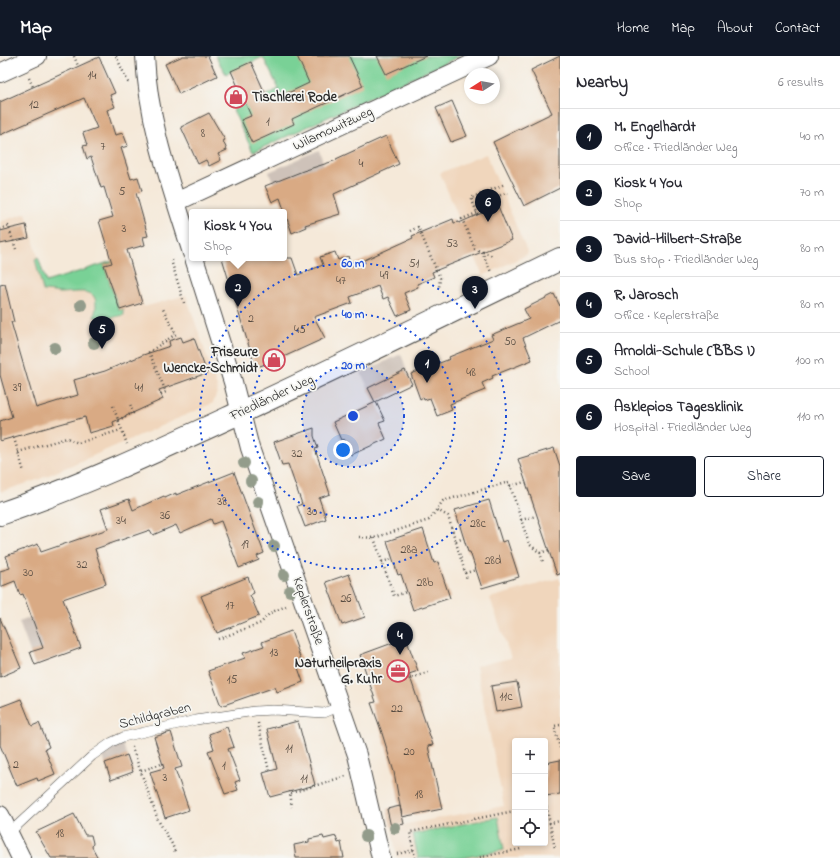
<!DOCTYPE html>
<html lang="en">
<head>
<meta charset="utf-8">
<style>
  body { margin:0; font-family:"Indie Flower",sans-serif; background:#f2f2f3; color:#2b2b33 }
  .controls { position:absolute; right:12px; bottom:12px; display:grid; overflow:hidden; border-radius:4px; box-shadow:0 2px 6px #0003 }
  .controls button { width:36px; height:36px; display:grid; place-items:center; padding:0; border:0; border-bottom:1px solid #e1e1e2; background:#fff; color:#2b2b33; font:20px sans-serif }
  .compass { position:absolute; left:464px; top:12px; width:36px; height:36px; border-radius:50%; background:#fff; box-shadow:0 2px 6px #0003; rotate:259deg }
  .you { position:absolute; left:343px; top:394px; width:14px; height:14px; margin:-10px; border:3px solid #fff; border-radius:50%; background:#1a73e8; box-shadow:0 0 0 6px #1a73e833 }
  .badge { display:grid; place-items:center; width:26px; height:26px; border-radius:50%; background:#111827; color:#fff; font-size:13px; font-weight:700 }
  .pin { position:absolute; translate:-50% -33px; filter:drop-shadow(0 1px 2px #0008) }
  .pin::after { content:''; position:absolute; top:21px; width:14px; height:12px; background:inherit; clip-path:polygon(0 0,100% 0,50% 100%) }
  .popup { position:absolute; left:189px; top:153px; width:98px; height:52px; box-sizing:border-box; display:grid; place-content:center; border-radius:4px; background:#fff; filter:drop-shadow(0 1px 3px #0005); font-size:13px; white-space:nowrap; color:#7c7c81 }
  .popup b { font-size:15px; color:#2b2b33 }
  .popup::after { content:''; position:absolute; left:50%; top:100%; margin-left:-8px; border:8px solid transparent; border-top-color:#fff }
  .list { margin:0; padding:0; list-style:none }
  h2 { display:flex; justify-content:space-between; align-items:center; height:52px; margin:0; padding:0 16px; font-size:17px }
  h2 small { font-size:13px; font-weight:400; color:#7c7c81 }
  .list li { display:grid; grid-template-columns:26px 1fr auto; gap:12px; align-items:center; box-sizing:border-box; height:56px; padding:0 16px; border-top:1px solid #e1e1e2 }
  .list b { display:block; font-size:15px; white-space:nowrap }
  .list p { margin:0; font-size:13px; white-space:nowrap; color:#7c7c81 }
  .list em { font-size:13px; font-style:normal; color:#7c7c81 }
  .actions { display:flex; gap:8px; padding:12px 16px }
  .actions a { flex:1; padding:9px 0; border:1px solid #111827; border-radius:4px; text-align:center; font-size:14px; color:#111827 }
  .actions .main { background:#111827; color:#fff }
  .icon { flex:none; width:22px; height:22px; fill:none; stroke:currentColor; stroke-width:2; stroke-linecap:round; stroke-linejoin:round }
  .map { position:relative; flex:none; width:560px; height:802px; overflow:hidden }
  header { display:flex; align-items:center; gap:24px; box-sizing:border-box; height:56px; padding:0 20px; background:#111827; color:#fff }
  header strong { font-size:19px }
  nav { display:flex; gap:22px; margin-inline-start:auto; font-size:14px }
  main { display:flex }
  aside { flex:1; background:#fff }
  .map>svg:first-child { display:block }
  .built { fill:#f0d6bc; fill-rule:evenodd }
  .industrial { fill:#cec2b9 }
  .green { fill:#79d196; stroke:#527e60 }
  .building { fill:#d9aa84 }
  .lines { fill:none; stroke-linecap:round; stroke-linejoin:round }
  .service-casing { stroke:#494845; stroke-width:10 }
  .minor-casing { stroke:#494845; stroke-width:20 }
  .tertiary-casing { stroke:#494845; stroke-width:24 }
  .path { stroke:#494845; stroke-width:2.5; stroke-dasharray:1 3; stroke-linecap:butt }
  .service { stroke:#fff; stroke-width:9 }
  .minor { stroke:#fff; stroke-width:18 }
  .tertiary { stroke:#fff; stroke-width:22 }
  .tree { fill:#939c8b }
  .ring { fill:none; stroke:#1d4ed8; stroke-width:2; stroke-dasharray:2 4 }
  .labels { text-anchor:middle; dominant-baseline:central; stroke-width:3.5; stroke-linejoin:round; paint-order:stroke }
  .number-label { font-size:12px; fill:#564b41 }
  .poi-label { font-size:14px; font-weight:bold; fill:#2b2b2b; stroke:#f6f6f2; text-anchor:end }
  .street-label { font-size:14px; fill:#2b2b2b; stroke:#f6f6f2 }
  .centre { fill:#1d4ed8; stroke:#f6f6f2; stroke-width:2 }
  .ring-label { font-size:12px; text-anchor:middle; font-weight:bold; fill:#1d4ed8; stroke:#f6f6f2; stroke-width:3.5; stroke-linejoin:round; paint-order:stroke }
</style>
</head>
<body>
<header>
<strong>Map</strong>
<nav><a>Home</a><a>Map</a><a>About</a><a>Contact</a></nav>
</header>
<main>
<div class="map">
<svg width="560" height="802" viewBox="0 0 560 802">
  <rect width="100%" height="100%" fill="#f6f6f2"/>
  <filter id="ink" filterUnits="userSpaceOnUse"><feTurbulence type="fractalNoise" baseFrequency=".025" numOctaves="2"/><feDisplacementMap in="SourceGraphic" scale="8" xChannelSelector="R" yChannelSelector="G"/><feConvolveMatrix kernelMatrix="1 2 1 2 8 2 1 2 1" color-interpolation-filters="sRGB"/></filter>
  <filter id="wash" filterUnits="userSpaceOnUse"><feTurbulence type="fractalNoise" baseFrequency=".012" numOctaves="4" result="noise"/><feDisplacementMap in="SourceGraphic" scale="16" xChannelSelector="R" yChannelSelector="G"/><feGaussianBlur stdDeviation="0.9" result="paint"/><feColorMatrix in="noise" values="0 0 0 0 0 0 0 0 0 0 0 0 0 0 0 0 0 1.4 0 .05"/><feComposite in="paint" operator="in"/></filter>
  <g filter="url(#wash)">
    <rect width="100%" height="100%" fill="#f5e9d9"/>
    <path class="built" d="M 486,98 L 528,198 L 483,220 L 440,117 Z
      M 26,157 L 45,226 L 128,200 L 144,251 L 186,239 L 218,334 L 213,347 L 40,423 L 0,436 L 0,166 Z
      M 560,522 L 560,802 L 397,802 L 391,771 L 504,750 L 476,610 L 511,602 L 490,542 ZM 515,685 L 545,685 L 545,787 L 515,787 Z"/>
    <path class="industrial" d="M 319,94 L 340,158 L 294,176 L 269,116 Z
      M 401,298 L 412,328 L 375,346 L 361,317 Z
      M 65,549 L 81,592 L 35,609 L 19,566 Z
      M 122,686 L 133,716 L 111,724 L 102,698 Z"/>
    <path class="green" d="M 215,0 L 460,0 L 253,96 L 233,54 L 279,33 L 263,1 L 226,18 Z
      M 128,200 L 129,202 L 104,209 L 119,254 L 123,253 L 124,259 L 105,263 L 94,261 C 103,228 80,237 59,237 C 54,236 48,235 43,235 L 35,203 L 38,201 L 46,226 Z
      M 498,761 L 504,794 L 462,802 L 418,802 L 413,778 Z"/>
    <g id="blocks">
      <path class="building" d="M 183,0 L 208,0 L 217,20 L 179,38 L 165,8 Z
        M 297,0 L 349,0 L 363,30 L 292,63 L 294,68 L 252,87 L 241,64 L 251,60 L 231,15 L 251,6 L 269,46 L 309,27 Z
        M 377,0 L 426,0 L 386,18 Z
        M 560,0 L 560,132 L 524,150 L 493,86 L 552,57 L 531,14 Z
        M 99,1 L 115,37 L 110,39 L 115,51 L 107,54 L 115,79 L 123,77 L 128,90 L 121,92 L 131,123 L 138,121 L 142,135 L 136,137 L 148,180 L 143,181 L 145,189 L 127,194 L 142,247 L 120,254 L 104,209 L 112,207 L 99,165 L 113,161 L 104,131 L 101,132 L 91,101 L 87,103 L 83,90 L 87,89 L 83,77 L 97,72 L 84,42 L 0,79 L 0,46 Z
        M 452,45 L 467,80 L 451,86 L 436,52 Z
        M 209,57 L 225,84 L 223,85 L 227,94 L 218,98 L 221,104 L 209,110 L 206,104 L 198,108 L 181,71 Z
        M 386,80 L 399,108 L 334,138 L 340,158 L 305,169 L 306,171 L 292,177 L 280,142 L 272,146 L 265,130 L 303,115 L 337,104 L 336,103 Z
        M 498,150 L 512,184 L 432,216 L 434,221 L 417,228 L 418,231 L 404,237 L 411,254 L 397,260 L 388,241 L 383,243 L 378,230 L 350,241 L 352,247 L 314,261 L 325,282 L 279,303 L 260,310 L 254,307 L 222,202 L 292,202 L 298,219 L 323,209 L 320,201 L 335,196 L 338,204 L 348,200 L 351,210 L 413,182 L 412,180 L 453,163 L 454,167 L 459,166 L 459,167 Z
        M 26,169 L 29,182 L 0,188 L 0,175 Z
        M 5,228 L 14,266 L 11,266 L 36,352 L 78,339 L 74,324 L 105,315 L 143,299 L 170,290 L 169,285 L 181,281 L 183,286 L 194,282 L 207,317 L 159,334 L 163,343 L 113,366 L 114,370 L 89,377 L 85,361 L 0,385 L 0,365 L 12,361 L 0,319 L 0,229 Z
        M 554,238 L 560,250 L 560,264 L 523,282 L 532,304 L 492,320 L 493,322 L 482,327 L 485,334 L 450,348 L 452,354 L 437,360 L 430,342 L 424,344 L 423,341 L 420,343 L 411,318 L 450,303 L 449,301 L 493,283 L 491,279 L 529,263 L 524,253 Z
        M 405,314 L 412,328 L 375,346 L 368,332 Z
        M 376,346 L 385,365 L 379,367 L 386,383 L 351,399 L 344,383 L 341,384 L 333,366 Z
        M 314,372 L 314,380 L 318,392 L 315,393 L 330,438 L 319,442 L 326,463 L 305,471 L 297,450 L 302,448 L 288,408 L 282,409 L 274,386 Z
        M 554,392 L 560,410 L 560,518 L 557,519 L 518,403 Z
        M 234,416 L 264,497 L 257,500 L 259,504 L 239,512 L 221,465 L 213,468 L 211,463 L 180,477 L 176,469 L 153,479 L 150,474 L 95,493 L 106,528 L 63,543 L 81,592 L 35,609 L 30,596 L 43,592 L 23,538 L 20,539 L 15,525 L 0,531 L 0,515 L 10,512 L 6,500 L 38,488 L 41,496 L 108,473 L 101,453 L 129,443 L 133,454 L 164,440 L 165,442 L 176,437 L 176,439 Z
        M 489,444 L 502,486 L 507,484 L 519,521 L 482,532 L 470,496 L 468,496 L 455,454 Z
        M 423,473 L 434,507 L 438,506 L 450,542 L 413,554 L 401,518 L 398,519 L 387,485 Z
        M 349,518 L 365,561 L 342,569 L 326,526 Z
        M 248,521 L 254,537 L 250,539 L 259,560 L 217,577 L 201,540 Z
        M 0,562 L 21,612 L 0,621 Z
        M 291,575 L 301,604 L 296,606 L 303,626 L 277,636 L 275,631 L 221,650 L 208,615 L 245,602 L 243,597 L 264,590 L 262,586 Z
        M 406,582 L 418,615 L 409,618 L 433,689 L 428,690 L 442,753 L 402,761 L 394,716 L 381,674 L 371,647 L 376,646 L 360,599 Z
        M 517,626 L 522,651 L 496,656 L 491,630 Z
        M 21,643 L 32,670 L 39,667 L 49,691 L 45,693 L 55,718 L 38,725 L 37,722 L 17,730 L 0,689 L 0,651 Z
        M 298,665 L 315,729 L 270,741 L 263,717 L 277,713 L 267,673 Z
        M 227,671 L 234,691 L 228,693 L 240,724 L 235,726 L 238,734 L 225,738 L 208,695 L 214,693 L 209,678 Z
        M 171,676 L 182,711 L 175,713 L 189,754 L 165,762 L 150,716 L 164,712 L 154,681 Z
        M 127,699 L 133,716 L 111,724 L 105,707 Z
        M 560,704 L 560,738 L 545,740 L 545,707 Z
        M 400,750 L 404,768 L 391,771 L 387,753 Z
        M 74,758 L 85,779 L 91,779 L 93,787 L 92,791 L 98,802 L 51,802 L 36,776 Z
        M 323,780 L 324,783 L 336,780 L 338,787 L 341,786 L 344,802 L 296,802 L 294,789 L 309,786 L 309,783 Z"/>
    </g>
  </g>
  <g filter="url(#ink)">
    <use href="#blocks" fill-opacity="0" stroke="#494845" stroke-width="1"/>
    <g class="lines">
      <g class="service-casing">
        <path id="service" d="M 8,778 L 92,700 L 112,686 L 123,681 L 196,664 L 255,655 L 273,654 L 324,657 L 341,650"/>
      </g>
      <g class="minor-casing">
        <path id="minor" d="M 145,0 C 148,68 172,132 192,197
          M 0,17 L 37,0
          M 176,146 L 489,0
          M 194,202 L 233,326 L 250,392 L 357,699 L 381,802
          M 0,759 L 21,802"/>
      </g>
      <g class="tertiary-casing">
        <path id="tertiary" d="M 0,458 C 82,430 161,393 239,357 C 347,307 453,255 560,203"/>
      </g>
      <path class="path" d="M 74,0 L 78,10
        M 116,0 L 128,26 L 130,26
        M 29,22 L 33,31
        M 484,151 L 482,147 L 508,136
        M 477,157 L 462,163 L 475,193 L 482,196 L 491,216
        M 478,159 L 471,142 L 505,128
        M 0,173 L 8,170 L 16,193
        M 410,175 L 418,171 L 440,222 L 439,232
        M 483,196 L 493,200
        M 171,204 L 184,247
        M 161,338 L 166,336 L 149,296 L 176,278 L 163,253
        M 113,350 L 127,388
        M 118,364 L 133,357 L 130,348
        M 14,382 L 24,416
        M 18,396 L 67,382 L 78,387 L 121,374
        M 510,430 L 525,426
        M 437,454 L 448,460 L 467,523
        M 521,464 L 536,460
        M 359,481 L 374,482 L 429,464 L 443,445 L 509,426 L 529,488 L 540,497 L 543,506
        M 374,482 L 394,540 L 407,536
        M 456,485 L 464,482
        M 540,497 L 549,494
        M 382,506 L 392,503
        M 465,517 L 476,514
        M 218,583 L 261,567 L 270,557 L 286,550
        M 401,626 L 428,616
        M 258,667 L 269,715
        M 560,669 L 554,670 L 560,692
        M 132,691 L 158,764 L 172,788 L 175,796
        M 141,715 L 161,708
        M 290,735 L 292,751
        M 291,737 L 346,720
        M 545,743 L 555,793
        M 545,768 L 560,765
        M 397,798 L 414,794
        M 415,802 L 410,776 L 514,755
        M 476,802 L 521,793"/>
      <use href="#service" class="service"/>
      <use href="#minor" class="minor"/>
      <use href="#tertiary" class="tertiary"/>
    </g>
    <g class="tree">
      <circle cx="81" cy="249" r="6"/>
      <circle cx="94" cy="287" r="6"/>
      <circle cx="55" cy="292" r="6"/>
      <circle cx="244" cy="407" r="6"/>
      <circle cx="251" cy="425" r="6"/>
      <circle cx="258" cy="446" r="6"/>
      <circle cx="274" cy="490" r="6"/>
      <circle cx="284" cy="519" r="6"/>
      <circle cx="290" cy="535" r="6"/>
      <circle cx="395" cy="772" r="6"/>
      <circle cx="366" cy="780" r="6"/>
    </g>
  </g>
  <circle cx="353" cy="360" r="51" fill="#1d4ed8" fill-opacity=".12"/>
  <g class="ring">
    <circle cx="353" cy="360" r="51"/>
    <circle cx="353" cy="360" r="102"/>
    <circle cx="353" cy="360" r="153"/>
  </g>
  <defs>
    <g id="shop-ring" transform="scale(1.15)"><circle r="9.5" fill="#f6f6f2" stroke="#d1495b" stroke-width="1.5"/><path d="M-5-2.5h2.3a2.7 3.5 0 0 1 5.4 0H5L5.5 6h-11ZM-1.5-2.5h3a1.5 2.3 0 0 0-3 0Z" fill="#d1495b"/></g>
    <g id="office-ring" transform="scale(1.15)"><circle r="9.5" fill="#f6f6f2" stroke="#d1495b" stroke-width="1.5"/><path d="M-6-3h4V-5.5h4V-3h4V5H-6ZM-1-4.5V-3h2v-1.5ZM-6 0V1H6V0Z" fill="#d1495b"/></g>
  </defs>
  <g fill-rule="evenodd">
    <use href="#shop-ring" x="236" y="41"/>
    <use href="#shop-ring" x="274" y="304"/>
    <use href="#office-ring" x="398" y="615"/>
  </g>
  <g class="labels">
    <g class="number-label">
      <text x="92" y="20">14</text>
      <text x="34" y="49">12</text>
      <text x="268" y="66">1</text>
      <text x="203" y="78">8</text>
      <text x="103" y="91">7</text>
      <text x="361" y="108">4</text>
      <text x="122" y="136">5</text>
      <text x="124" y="173">3</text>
      <text x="452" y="188">53</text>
      <text x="414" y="208">51</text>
      <text x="384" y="220">49</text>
      <text x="341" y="225">47</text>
      <text x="251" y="263">2</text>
      <text x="300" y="274">45</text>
      <text x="510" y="286">50</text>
      <text x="471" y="317">48</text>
      <text x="17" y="332">39</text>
      <text x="139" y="332">41</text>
      <text x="297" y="398">32</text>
      <text x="222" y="446">38</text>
      <text x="312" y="456">30</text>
      <text x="165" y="460">36</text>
      <text x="121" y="465">34</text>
      <text x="478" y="468">28c</text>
      <text x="245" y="489">19</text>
      <text x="409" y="494">28a</text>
      <text x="493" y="505">28d</text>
      <text x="82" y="509">32</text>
      <text x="28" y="517">30</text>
      <text x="425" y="527">28b</text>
      <text x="346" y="543">26</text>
      <text x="230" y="550">17</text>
      <text x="274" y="597">13</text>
      <text x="232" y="624">15</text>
      <text x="506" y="641">11c</text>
      <text x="397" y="653">22</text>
      <text x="289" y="693">11</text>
      <text x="409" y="696">20</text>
      <text x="16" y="709">2</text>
      <text x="224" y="710">1</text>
      <text x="165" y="722">3</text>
      <text x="304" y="723">11</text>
      <text x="419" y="739">18</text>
      <text x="60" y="778">18</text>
    </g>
    <g class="poi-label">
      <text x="252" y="41" text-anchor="start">Tischlerei Rode</text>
      <text x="258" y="296">Friseure<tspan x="258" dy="16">Wencke–Schmidt</tspan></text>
      <text x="382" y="607">Naturheilpraxis<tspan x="382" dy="16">G. Kuhr</tspan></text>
    </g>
    <g class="street-label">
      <text transform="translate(333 73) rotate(-25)">Wilamowitzweg</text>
      <text transform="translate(272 342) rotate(-25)">Friedländer Weg</text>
      <text transform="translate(308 555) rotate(71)">Keplerstraße</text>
      <text transform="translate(155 660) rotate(-14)">Schildgraben</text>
    </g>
  </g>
  <circle cx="353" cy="360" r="6" class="centre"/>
  <g class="ring-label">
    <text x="353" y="211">60 m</text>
    <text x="353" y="262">40 m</text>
    <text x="353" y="313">20 m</text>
  </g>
</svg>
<div class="controls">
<button>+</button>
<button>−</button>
<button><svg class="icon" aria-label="locate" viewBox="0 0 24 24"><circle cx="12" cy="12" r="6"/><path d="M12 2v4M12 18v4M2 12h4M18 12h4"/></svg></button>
</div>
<svg class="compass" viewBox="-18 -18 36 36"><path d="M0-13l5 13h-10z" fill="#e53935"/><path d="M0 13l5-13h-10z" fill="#7c7c81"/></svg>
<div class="you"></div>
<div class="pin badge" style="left:427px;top:327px">1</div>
<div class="pin badge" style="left:238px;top:251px">2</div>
<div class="popup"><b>Kiosk 4 You</b>Shop</div>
<div class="pin badge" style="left:475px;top:253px">3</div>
<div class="pin badge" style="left:400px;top:599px">4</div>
<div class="pin badge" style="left:102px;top:293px">5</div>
<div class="pin badge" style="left:488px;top:166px">6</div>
</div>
<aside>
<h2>Nearby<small>6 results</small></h2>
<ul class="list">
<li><span class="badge">1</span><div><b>M. Engelhardt</b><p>Office · Friedländer Weg</p></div><em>40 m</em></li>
<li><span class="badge">2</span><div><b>Kiosk 4 You</b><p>Shop</p></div><em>70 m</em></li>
<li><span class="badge">3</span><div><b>David-Hilbert-Straße</b><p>Bus stop · Friedländer Weg</p></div><em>80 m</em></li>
<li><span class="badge">4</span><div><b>R. Jarosch</b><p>Office · Keplerstraße</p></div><em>80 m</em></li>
<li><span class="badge">5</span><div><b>Arnoldi-Schule (BBS I)</b><p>School</p></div><em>100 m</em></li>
<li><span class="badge">6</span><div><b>Asklepios Tagesklinik</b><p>Hospital · Friedländer Weg</p></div><em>110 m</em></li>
</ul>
<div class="actions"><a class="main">Save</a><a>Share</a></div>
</aside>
</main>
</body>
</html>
